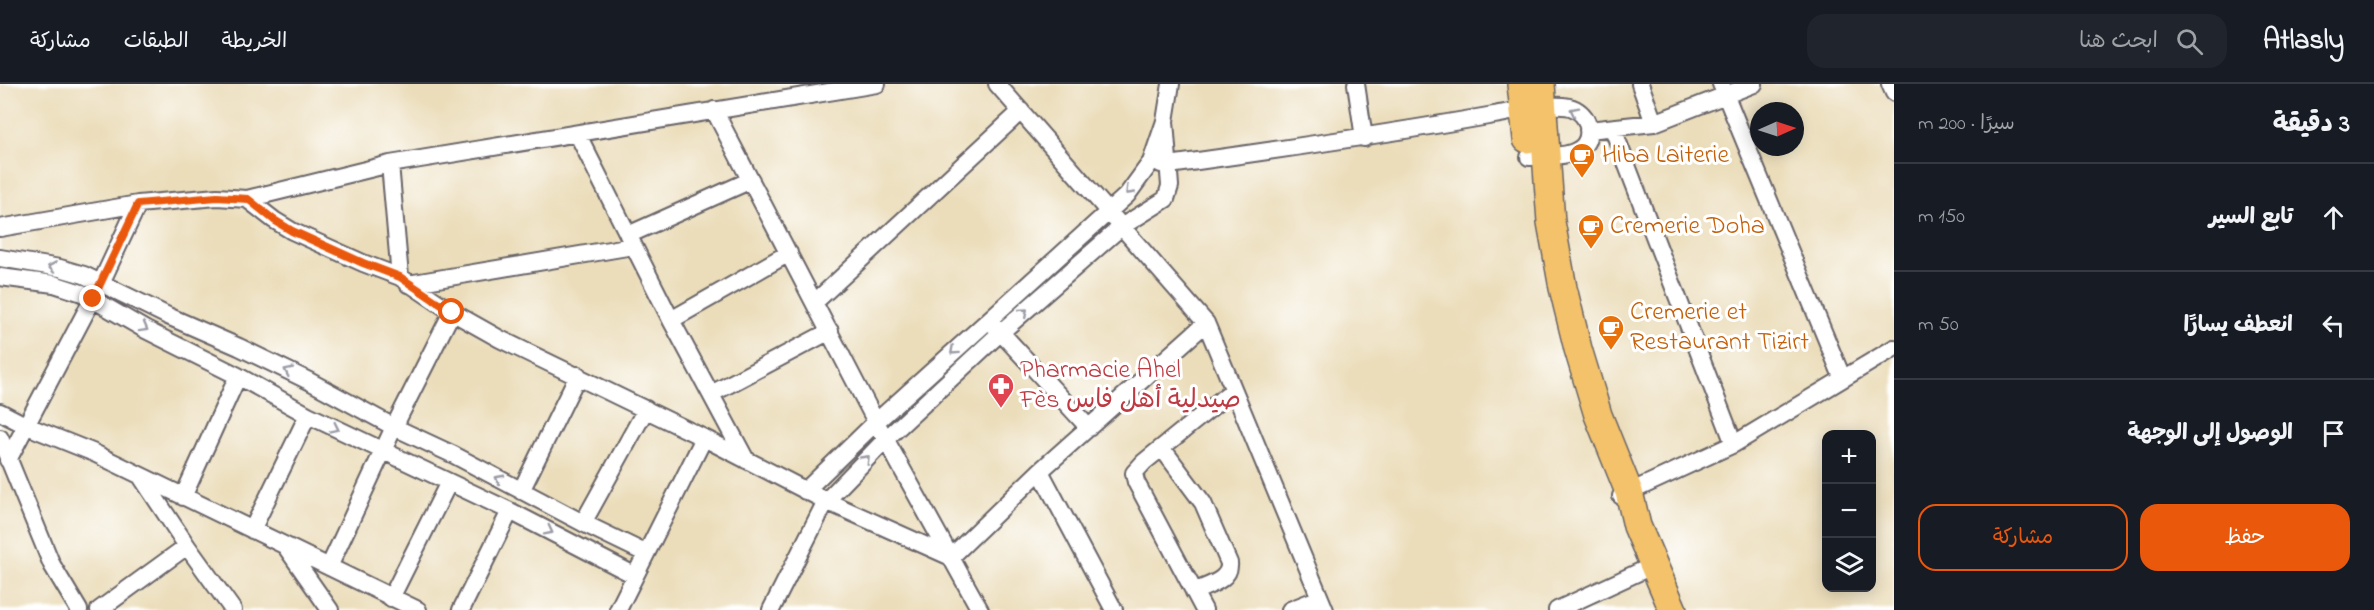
<!DOCTYPE html>
<html lang="ar">
<head>
<meta charset="utf-8">
<style>
  body { margin:0; font-family:"Indie Flower","Playpen Sans Arabic",sans-serif; background:#20242c; color:#f1f3f6; direction:rtl }
  .controls { position:absolute; right:18px; bottom:18px; display:grid; overflow:hidden; border-radius:12px; box-shadow:0 3px 15px #0003 }
  .controls button { width:54px; height:54px; display:grid; place-items:center; padding:0; border:0; border-bottom:2px solid #363941; background:#171b24; color:#f1f3f6; font:30px sans-serif }
  .compass { position:absolute; left:1750px; top:18px; width:54px; height:54px; border-radius:50%; background:#171b24; box-shadow:0 3px 15px #0003; rotate:87deg }
  .stop { position:absolute; width:18px; height:18px; margin:-14px; border:4px solid #ea580c; border-radius:50%; background:#fff }
  .stop.end { background:#ea580c; border-color:#fff; box-shadow:0 2px 6px #0008 }
  .list { margin:0; padding:0; list-style:none }
  h2 { display:flex; justify-content:space-between; align-items:center; height:78px; margin:0; padding:0 24px; font-size:26px }
  h2 small { font-size:20px; font-weight:400; color:#9ea1a6 }
  .list li { display:grid; grid-template-columns:39px 1fr auto; gap:18px; align-items:center; box-sizing:border-box; height:108px; padding:0 24px; border-top:2px solid #363941 }
  .list b { display:block; font-size:22px; white-space:nowrap }
  .list em { font-size:20px; font-style:normal; color:#9ea1a6 }
  .actions { display:flex; gap:12px; padding:18px 24px }
  .actions a { flex:1; padding:14px 0; border:2px solid #ea580c; border-radius:18px; text-align:center; font-size:21px; color:#ea580c }
  .actions .main { background:#ea580c; color:#fff }
  .icon { flex:none; width:33px; height:33px; fill:none; stroke:currentColor; stroke-width:2; stroke-linecap:round; stroke-linejoin:round }
  .map { position:relative; flex:none; width:1894px; height:526px; overflow:hidden; direction:ltr }
  header { display:flex; align-items:center; gap:36px; box-sizing:border-box; height:84px; padding:0 30px; background:#171b24; border-bottom:2px solid #363941 }
  header strong { font-size:28px }
  nav { display:flex; gap:33px; margin-inline-start:auto; font-size:21px }
  .search { width:420px; height:54px; background:#20242c; display:flex; align-items:center; gap:15px; box-sizing:border-box; padding:0 21px; border-radius:18px; color:#9ea1a6; font-size:22px }
  main { display:flex }
  aside { flex:1; background:#171b24 }
  .map>svg:first-child { display:block }
  .lines { fill:none; stroke-linecap:round; stroke-linejoin:round }
  .street-casing { stroke:#686367; stroke-width:20 }
  .primary-casing { stroke:#686367; stroke-width:30 }
  .street { stroke:#fff; stroke-width:16 }
  .primary { stroke:#f3c26a; stroke-width:27 }
  .oneway { stroke:#9c9ca7 }
  .route { stroke:#ea580c; stroke-width:8 }
  .labels { text-anchor:middle; dominant-baseline:central; stroke-width:6; stroke-linejoin:round; paint-order:stroke }
  .food-label { font-size:26px; fill:#c56008; stroke:#fff; text-anchor:start }
  .health-label { font-size:26px; fill:#be3a42; stroke:#fff; text-anchor:start }
</style>
</head>
<body>
<header>
<strong>Atlasly</strong>
<div class="search"><svg class="icon" aria-label="search" viewBox="0 0 24 24"><circle cx="10" cy="10" r="6"/><path d="M15 15l6 6"/></svg>ابحث هنا</div>
<nav><a>الخريطة</a><a>الطبقات</a><a>مشاركة</a></nav>
</header>
<main>
<aside>
<h2>3 دقيقة<small>سيرًا · 200 m</small></h2>
<ul class="list">
<li><svg class="icon" aria-label="ahead" viewBox="0 0 24 24"><path d="M12 20V5M6 11l6-6 6 6"/></svg><div><b>تابع السير</b></div><em>150 m</em></li>
<li><svg class="icon" aria-label="left" viewBox="0 0 24 24"><path d="M17 20v-9H6M10 6l-5 5 5 5"/></svg><div><b>انعطف يسارًا</b></div><em>50 m</em></li>
<li><svg class="icon" aria-label="arrive" viewBox="0 0 24 24"><path d="M6 21V4h12l-3 4 3 4H6"/></svg><div><b>الوصول إلى الوجهة</b></div></li>
</ul>
<div class="actions"><a class="main">حفظ</a><a>مشاركة</a></div>
</aside>
<div class="map">
<svg width="1894" height="526" viewBox="0 0 1894 526">
  <rect width="100%" height="100%" fill="#fff"/>
  <filter id="ink" filterUnits="userSpaceOnUse"><feTurbulence type="fractalNoise" baseFrequency=".0167" numOctaves="2"/><feDisplacementMap in="SourceGraphic" scale="12" xChannelSelector="R" yChannelSelector="G"/><feConvolveMatrix kernelMatrix="1 2 1 2 8 2 1 2 1" color-interpolation-filters="sRGB"/></filter>
  <filter id="wash" filterUnits="userSpaceOnUse"><feTurbulence type="fractalNoise" baseFrequency=".008" numOctaves="4" result="noise"/><feDisplacementMap in="SourceGraphic" scale="24" xChannelSelector="R" yChannelSelector="G"/><feGaussianBlur stdDeviation="1.35" result="paint"/><feColorMatrix in="noise" values="0 0 0 0 0 0 0 0 0 0 0 0 0 0 0 0 0 1.4 0 .05"/><feComposite in="paint" operator="in"/></filter>
  <g filter="url(#wash)">
    <rect width="100%" height="100%" fill="#ebddba"/>
  </g>
  <g filter="url(#ink)">
    <g class="lines">
      <g class="street-casing">
        <path id="street" d="M 997,0 L 1206,239 L 1325,526
          M 1356,0 L 1364,54
          M 1640,0 L 1654,39
          M 1721,0 L 1842,293
          M 1890,0 L 1894,9
          M 714,26 L 876,338 L 980,526
          M 1613,45 L 1734,360
          M 1588,46 L 1654,39 L 1754,0
          M 578,51 L 671,236 L 746,376
          M 390,80 L 400,193
          M 1161,80 L 1169,81 C 1278,66 1386,50 1494,31 C 1513,28 1559,16 1575,25 C 1582,29 1587,35 1588,43 C 1593,76 1549,72 1529,73
          M 247,115 L 274,136 L 292,147 L 363,179 L 400,193 L 452,228 L 500,255 L 704,354 L 826,417 L 951,473 L 1040,387 L 1206,239
          M 0,144 L 138,120 L 217,113 L 247,115 L 390,80 L 877,0
          M 628,151 L 751,96
          M 0,174 L 60,184 L 84,191 L 168,232 L 239,263 L 309,297 L 394,343 L 454,371 L 583,439 L 645,469
          M 0,193 L 54,200 L 82,209 L 146,246 L 238,292 L 308,331 L 510,427 L 634,491
          M 408,200 L 633,162
          M 815,218 L 1021,27
          M 671,236 L 789,169
          M 993,240 L 1089,344
          M 711,310 L 830,247
          M 0,328 L 27,342 L 92,368 L 418,526
          M 0,354 L 52,481 L 79,526
          M 1162,364 L 1203,419 L 1229,479 C 1231,496 1208,501 1194,508
          M 8,376 L 101,199 L 138,120
          M 1040,387 L 1114,526
          M 142,394 L 187,462 L 233,526
          M 521,407 L 578,291
          M 805,407 L 876,338 L 1127,111 L 1151,78 L 1165,37 L 1171,0
          M 1621,412 L 1734,360 L 1894,264
          M 183,413 L 238,292
          M 583,439 L 646,325
          M 252,446 L 308,331
          M 286,463 L 330,526
          M 329,483 L 394,343 L 452,228
          M 391,514 L 449,398
          M 99,526 L 187,462
          M 461,526 L 510,427
          M 618,526 L 704,354
          M 771,526 L 826,417 L 886,355 L 1000,249 L 1121,143 L 1166,115 L 1170,102 L 1165,37
          M 1204,526 L 1136,398 L 1134,389 L 1144,378 L 1233,306
          M 1290,526 L 1320,514
          M 1557,526 L 1654,481"/>
      </g>
      <g class="primary-casing">
        <path id="primary" d="M 1521,0 L 1527,55
          M 1541,0 L 1551,138 L 1563,204 L 1578,265 L 1598,331 L 1629,408 L 1637,442 L 1673,526"/>
      </g>
      <use href="#street" class="street"/>
      <use href="#primary" class="primary"/>
    </g>
    <defs><path id="oneway-chevron" d="M-2-3.5L2.5 0L-2 3.5" fill="none" stroke-width="1.6" stroke-linecap="round" stroke-linejoin="round" transform="scale(1.5)"/></defs>
    <g class="oneway">
      <use href="#oneway-chevron" transform="translate(1574 27) rotate(-153)"/>
      <use href="#oneway-chevron" transform="translate(1129 107) rotate(134)"/>
      <use href="#oneway-chevron" transform="translate(52 183) rotate(-170)"/>
      <use href="#oneway-chevron" transform="translate(1024 228) rotate(-41)"/>
      <use href="#oneway-chevron" transform="translate(144 244) rotate(29)"/>
      <use href="#oneway-chevron" transform="translate(954 267) rotate(138)"/>
      <use href="#oneway-chevron" transform="translate(288 287) rotate(-154)"/>
      <use href="#oneway-chevron" transform="translate(335 344) rotate(26)"/>
      <use href="#oneway-chevron" transform="translate(866 375) rotate(-46)"/>
      <use href="#oneway-chevron" transform="translate(499 395) rotate(-152)"/>
      <use href="#oneway-chevron" transform="translate(549 447) rotate(27)"/>
    </g>
  </g>
  <g class="lines" filter="url(#ink)">
    <path class="route" d="M 93,215 L 138,120 L 217,113 L 248,115 L 274,136 L 292,147 L 363,179 L 400,193 L 452,228"/>
  </g>
  <defs>
    <g id="cafe-pin" transform="scale(1.35)"><path d="M0 17L-7.5 6A9.5 9.5 0 1 1 7.5 6Z" fill="#e8710a" stroke="#fff"/><path d="M-5.5-4.5H6V0H3Q3 3.5 0 3.5H-2.5Q-5.5 3.5-5.5 0ZM3-3.2v2h1.7v-2ZM-6 4.5H4V6H-6Z" fill="#fff"/></g>
    <g id="pharmacy-pin" transform="scale(1.35)"><path d="M0 17L-7.5 6A9.5 9.5 0 1 1 7.5 6Z" fill="#e0444e" stroke="#fff"/><path d="M-2-6h4v4h4v4h-4v4h-4v-4h-4v-4h4Z" fill="#fff"/></g>
  </defs>
  <g fill-rule="evenodd">
    <use href="#cafe-pin" x="1582" y="72"/>
    <use href="#cafe-pin" x="1591" y="143"/>
    <use href="#cafe-pin" x="1611" y="244"/>
    <use href="#pharmacy-pin" x="1001" y="302"/>
  </g>
  <g class="labels">
    <g class="food-label">
      <text x="1602" y="72">Hiba Laiterie</text>
      <text x="1610" y="143">Cremerie Doha</text>
      <text x="1630" y="229">Cremerie et<tspan x="1630" dy="30">Restaurant Tizirt</tspan></text>
    </g>
    <g class="health-label">
      <text x="1020" y="287">Pharmacie Ahel<tspan x="1020" dy="30">Fès صيدلية أهل فاس</tspan></text>
    </g>
  </g>
</svg>
<div class="controls">
<button>+</button>
<button>−</button>
<button><svg class="icon" aria-label="layers" viewBox="0 0 24 24"><path d="M12 4l9 5-9 5-9-5zM3 14l9 5 9-5"/></svg></button>
</div>
<svg class="compass" viewBox="-18 -18 36 36"><path d="M0-13l5 13h-10z" fill="#e53935"/><path d="M0 13l5-13h-10z" fill="#9ea1a6"/></svg>
<div class="stop" style="left:452px;top:228px"></div>
<div class="stop end" style="left:93px;top:215px"></div>
</div>
</main>
</body>
</html>
